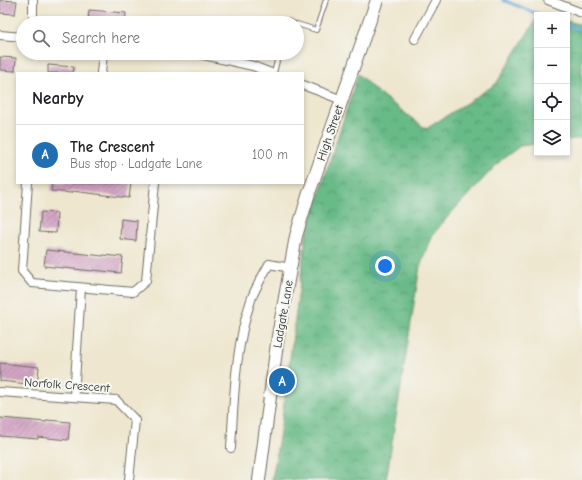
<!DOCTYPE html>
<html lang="en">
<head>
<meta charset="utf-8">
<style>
  body { margin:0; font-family:"Comic Neue",sans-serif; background:#f6f6f6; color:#202124 }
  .controls { position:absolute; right:12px; top:12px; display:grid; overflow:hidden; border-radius:0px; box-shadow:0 2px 6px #0003 }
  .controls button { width:36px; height:36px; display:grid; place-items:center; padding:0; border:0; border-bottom:1px solid #e0e0e0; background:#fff; color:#202124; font:20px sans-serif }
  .you { position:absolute; left:385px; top:266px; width:14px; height:14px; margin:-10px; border:3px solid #fff; border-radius:50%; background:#1a73e8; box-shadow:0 0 0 6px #1a73e833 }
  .badge { display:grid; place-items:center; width:26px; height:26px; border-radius:50%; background:#1f6fb2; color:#fff; font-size:13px; font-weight:700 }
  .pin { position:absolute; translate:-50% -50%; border:2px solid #fff; box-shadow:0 1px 4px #0006 }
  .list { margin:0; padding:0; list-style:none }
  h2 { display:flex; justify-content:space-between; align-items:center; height:52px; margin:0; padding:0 16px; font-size:17px }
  h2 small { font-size:13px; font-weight:400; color:#757577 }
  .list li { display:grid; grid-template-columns:26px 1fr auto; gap:12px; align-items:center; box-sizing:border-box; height:60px; padding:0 16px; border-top:1px solid #e0e0e0 }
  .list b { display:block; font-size:15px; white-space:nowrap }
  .list p { margin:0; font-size:13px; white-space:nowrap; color:#757577 }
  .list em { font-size:13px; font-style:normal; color:#757577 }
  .icon { flex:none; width:22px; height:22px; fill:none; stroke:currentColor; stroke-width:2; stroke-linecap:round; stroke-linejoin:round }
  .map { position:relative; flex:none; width:582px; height:480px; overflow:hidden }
  .search { position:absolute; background:#fff; box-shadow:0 2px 6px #0003; left:16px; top:16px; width:288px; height:44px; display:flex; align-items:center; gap:10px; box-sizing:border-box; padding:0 14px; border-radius:22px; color:#757577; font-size:15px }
  .panel { position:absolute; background:#fff; box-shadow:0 2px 6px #0003; left:16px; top:72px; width:288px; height:112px; border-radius:0px }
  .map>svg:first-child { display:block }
  .forest { fill:url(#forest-crowns); stroke:#4a7258 }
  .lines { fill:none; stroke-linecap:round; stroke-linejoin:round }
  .stream { stroke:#67a8db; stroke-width:3 }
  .building { fill:url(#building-hatch) }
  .service-casing { stroke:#6f6c64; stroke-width:6 }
  .minor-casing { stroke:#6f6c64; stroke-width:10 }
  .secondary-casing { stroke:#6f6c64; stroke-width:14 }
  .service { stroke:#fff; stroke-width:4 }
  .minor { stroke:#fff; stroke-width:8 }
  .secondary { stroke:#fff; stroke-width:12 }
  .labels { text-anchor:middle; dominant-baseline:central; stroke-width:4; stroke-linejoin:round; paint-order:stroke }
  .street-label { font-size:12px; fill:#2b2b2b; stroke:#f6f6f2 }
</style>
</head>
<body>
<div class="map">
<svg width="582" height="480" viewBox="0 0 582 480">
  <defs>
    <pattern id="forest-crowns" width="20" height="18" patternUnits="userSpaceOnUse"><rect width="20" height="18" fill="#68ba86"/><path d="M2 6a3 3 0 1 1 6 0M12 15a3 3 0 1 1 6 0" fill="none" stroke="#56976e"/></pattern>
    <pattern id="building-hatch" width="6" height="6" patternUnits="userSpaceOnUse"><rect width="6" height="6" fill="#d3a4c5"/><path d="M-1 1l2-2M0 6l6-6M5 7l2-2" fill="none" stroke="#ab86a0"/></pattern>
  </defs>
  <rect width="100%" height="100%" fill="#f6f6f2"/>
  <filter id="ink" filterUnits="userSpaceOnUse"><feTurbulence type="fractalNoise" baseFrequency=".025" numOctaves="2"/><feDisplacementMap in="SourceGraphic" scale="8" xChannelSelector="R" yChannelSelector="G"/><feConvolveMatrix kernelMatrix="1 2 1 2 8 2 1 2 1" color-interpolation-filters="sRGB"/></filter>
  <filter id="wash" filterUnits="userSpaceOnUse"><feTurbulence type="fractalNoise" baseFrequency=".012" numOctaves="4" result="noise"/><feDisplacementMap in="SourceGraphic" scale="16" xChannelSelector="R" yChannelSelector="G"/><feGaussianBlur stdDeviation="0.9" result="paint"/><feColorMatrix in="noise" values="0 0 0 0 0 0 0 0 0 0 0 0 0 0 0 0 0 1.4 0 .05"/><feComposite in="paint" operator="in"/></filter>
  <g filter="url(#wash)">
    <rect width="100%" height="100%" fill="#eee6ce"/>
    <path class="forest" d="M 537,18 L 537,144 L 520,146 L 500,161 L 451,213 L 431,237 L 420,266 L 386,480 L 272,480 L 282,419 L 306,236 L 358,74 L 376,91 L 426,129 L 496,84 Z
      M 567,21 L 582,25 L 582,138 L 567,140 Z"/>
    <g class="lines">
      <path class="stream" d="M 503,0 L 540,15
        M 567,25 L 582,30"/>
    </g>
    <g id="blocks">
      <path class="building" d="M 0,0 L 17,1 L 15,14 L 0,13 Z
        M 89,10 L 126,13 L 125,23 L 104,23 L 88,22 Z
        M 0,57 L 16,58 L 15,71 L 0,70 Z
        M 48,65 L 74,67 L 73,73 L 48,73 Z
        M 52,183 L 131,183 L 129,198 L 72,191 L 71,193 L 51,191 Z
        M 41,212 L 57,213 L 56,233 L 39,232 Z
        M 121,219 L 137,221 L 136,241 L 120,239 Z
        M 46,250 L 85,254 L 103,256 L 103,255 L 123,257 L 121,273 L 93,270 L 93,271 L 44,266 Z
        M 0,363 L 39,367 L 37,385 L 0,381 Z
        M 0,418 L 47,422 L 47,420 L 70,422 L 68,440 L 38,437 L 38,439 L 0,436 Z"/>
    </g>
  </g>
  <g filter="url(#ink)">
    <use href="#blocks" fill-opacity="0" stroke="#6f6c64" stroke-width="1"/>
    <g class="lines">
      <g class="service-casing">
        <path id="service" d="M 287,23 L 287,21 L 293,23
          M 297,24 L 316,30 L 326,0
          M 274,73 L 279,53"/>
      </g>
      <g class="minor-casing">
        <path id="minor" d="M 548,0 L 582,13
          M 33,23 L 33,0
          M 0,35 L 23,37
          M 415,39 L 436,0
          M 195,53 L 253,66 L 271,73
          M 101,73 L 103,53
          M 303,85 L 342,100
          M 28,183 L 22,271 L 32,283 L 133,292 L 146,281 L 151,227 L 155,183
          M 0,392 L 116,400 L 135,420 L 129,480
          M 74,397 L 81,288
          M 231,448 C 234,398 235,347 251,300 C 255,288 263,276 269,264 L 291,268"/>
      </g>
      <g class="secondary-casing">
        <path id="secondary" d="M 259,480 L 278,336 L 296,236 L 309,193 L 377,0"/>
      </g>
      <use href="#service" class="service"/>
      <use href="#minor" class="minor"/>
      <use href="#secondary" class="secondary"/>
    </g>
  </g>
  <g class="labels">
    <g class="street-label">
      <text transform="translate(330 133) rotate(-71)">High Street</text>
      <text transform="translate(283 314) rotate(-80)">Ladgate Lane</text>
      <text transform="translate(67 385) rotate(4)">Norfolk Crescent</text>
    </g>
  </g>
</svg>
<div class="controls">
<button>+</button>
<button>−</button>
<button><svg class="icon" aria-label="locate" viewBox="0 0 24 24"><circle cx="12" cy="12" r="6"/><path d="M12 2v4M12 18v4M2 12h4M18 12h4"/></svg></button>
<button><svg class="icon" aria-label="layers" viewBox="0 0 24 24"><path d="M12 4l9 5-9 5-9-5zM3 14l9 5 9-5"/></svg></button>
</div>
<div class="you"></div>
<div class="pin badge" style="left:282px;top:381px">A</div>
<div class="search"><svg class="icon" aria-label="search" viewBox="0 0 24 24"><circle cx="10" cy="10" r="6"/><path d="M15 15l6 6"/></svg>Search here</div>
<section class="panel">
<h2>Nearby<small></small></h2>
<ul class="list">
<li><span class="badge">A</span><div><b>The Crescent</b><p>Bus stop · Ladgate Lane</p></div><em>100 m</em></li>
</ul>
</section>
</div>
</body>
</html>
